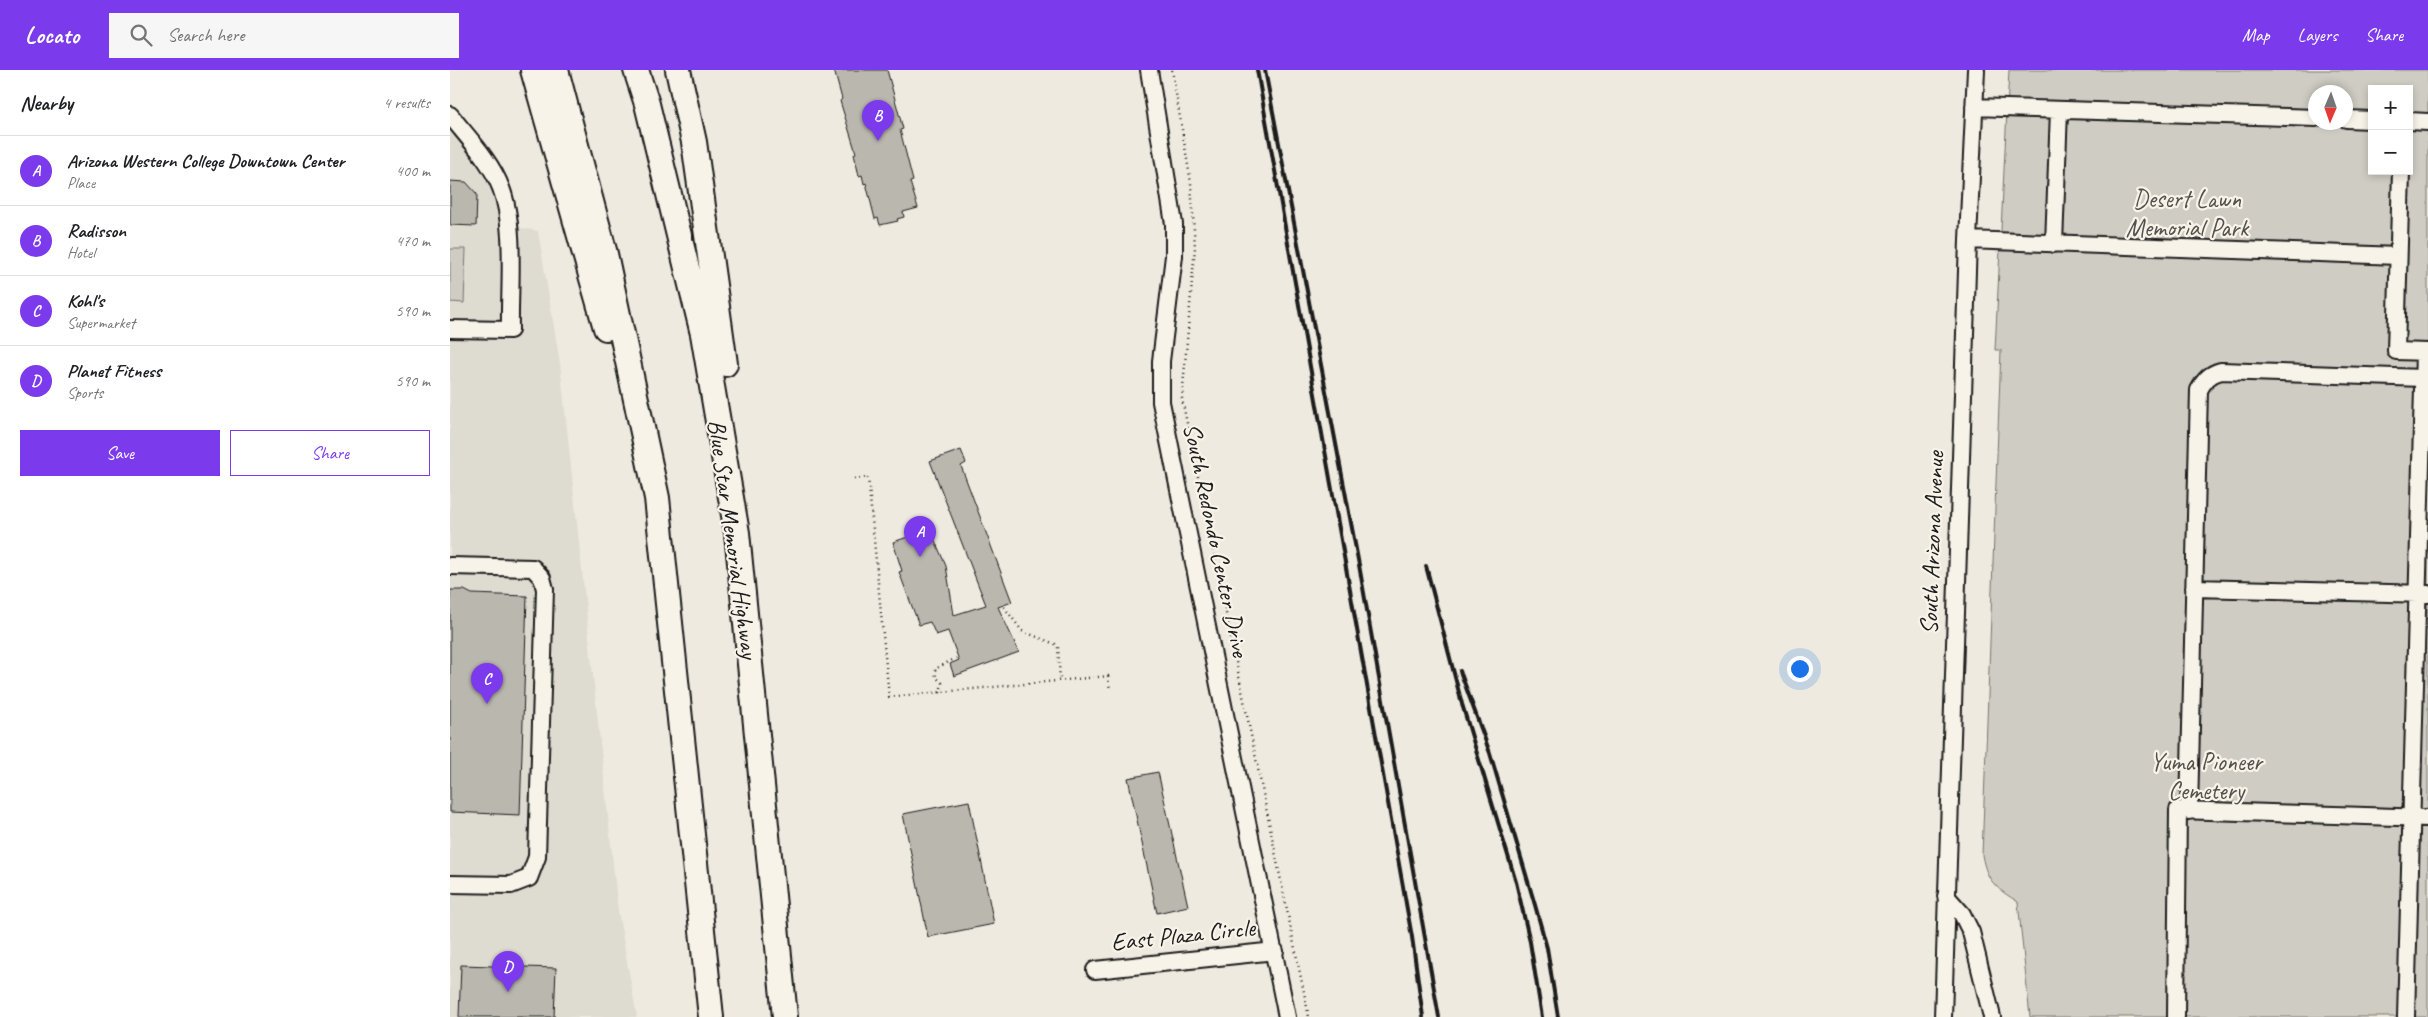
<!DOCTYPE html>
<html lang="en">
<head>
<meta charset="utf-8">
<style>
  body { margin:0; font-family:Caveat,sans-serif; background:#f6f6f6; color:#202124 }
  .controls { position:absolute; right:15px; top:15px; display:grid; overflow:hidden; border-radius:0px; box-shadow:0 2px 8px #0003 }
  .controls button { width:45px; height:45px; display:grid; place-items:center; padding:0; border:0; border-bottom:1px solid #e0e0e0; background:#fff; color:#202124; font:25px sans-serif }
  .compass { position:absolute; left:1858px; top:15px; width:45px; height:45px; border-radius:50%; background:#fff; box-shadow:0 2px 8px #0003; rotate:182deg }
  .you { position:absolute; left:1349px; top:598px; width:18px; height:18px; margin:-12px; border:4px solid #fff; border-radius:50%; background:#1a73e8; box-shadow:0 0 0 8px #1a73e833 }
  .badge { display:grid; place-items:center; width:32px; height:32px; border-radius:50%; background:#7c3aed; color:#fff; font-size:16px; font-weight:700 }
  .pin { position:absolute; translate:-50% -41px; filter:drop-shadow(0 1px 2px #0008) }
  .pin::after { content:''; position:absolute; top:26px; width:18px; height:15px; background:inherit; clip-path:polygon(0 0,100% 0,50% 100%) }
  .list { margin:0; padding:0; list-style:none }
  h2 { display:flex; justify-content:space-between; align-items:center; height:65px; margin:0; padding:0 20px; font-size:21px }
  h2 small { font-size:16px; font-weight:400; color:#757577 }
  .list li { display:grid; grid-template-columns:32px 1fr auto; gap:15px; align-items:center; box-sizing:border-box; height:70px; padding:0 20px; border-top:1px solid #e0e0e0 }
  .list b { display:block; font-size:19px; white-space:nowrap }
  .list p { margin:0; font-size:16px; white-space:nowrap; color:#757577 }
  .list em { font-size:16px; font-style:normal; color:#757577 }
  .actions { display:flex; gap:10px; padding:15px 20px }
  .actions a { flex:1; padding:11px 0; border:1px solid #7c3aed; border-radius:0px; text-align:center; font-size:18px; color:#7c3aed }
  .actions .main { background:#7c3aed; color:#fff }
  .icon { flex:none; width:28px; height:28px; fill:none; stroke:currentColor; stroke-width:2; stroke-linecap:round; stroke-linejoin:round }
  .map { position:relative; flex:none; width:1978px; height:947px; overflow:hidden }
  header { display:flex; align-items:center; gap:30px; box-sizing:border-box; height:70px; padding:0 25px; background:#7c3aed; color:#fff }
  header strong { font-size:24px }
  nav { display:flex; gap:28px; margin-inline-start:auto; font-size:18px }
  .search { width:350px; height:45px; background:#f6f6f6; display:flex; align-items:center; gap:12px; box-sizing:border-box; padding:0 18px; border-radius:0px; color:#757577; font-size:19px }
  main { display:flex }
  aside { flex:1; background:#fff }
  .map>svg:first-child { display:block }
  .built { fill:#dedbd1 }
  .green { fill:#cfccc3; stroke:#767470; fill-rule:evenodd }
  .building { fill:#bab7af; stroke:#1c1c1c }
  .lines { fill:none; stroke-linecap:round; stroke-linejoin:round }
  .minor-casing { stroke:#1c1c1c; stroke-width:20 }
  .highway-casing { stroke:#1c1c1c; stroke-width:28 }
  .path { stroke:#1c1c1c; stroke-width:2.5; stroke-dasharray:1 4; stroke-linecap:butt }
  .minor { stroke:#f7f3e8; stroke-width:16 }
  .highway { stroke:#f7f3e8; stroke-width:24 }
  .rail { stroke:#1c1c1c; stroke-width:4 }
  .labels { text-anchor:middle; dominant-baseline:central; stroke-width:4.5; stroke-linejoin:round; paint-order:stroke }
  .park-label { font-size:25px; fill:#52514e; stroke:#f7f3e8 }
  .street-label { font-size:25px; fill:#1c1c1c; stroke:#f7f3e8 }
</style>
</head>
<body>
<header>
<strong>Locato</strong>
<div class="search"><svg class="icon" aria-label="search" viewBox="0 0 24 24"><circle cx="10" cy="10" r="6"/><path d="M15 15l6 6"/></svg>Search here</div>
<nav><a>Map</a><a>Layers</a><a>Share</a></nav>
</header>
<main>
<aside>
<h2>Nearby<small>4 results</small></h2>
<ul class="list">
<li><span class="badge">A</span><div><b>Arizona Western College Downtown Center</b><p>Place</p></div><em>400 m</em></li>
<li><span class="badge">B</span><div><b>Radisson</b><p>Hotel</p></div><em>470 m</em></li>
<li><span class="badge">C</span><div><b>Kohl's</b><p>Supermarket</p></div><em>590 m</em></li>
<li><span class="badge">D</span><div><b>Planet Fitness</b><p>Sports</p></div><em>590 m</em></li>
</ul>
<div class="actions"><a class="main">Save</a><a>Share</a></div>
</aside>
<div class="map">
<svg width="1978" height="947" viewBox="0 0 1978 947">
  <rect width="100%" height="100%" fill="#eeeae0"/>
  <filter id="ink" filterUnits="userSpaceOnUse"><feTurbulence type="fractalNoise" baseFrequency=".02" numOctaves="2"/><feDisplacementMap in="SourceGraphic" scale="10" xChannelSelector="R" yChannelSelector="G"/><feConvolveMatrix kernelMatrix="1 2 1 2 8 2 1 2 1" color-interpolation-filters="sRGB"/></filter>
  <g filter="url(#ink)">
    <path class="built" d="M 0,45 L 33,86 L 59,156 L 88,161 L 110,293 L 168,841 L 187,947 L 0,947 Z"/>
    <path class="green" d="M 1559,0 L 1978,0 L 1978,947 L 1580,947 L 1568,832 C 1546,818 1537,812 1532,785 L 1551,280 L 1545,280 ZM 1922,19 L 1959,19 L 1959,101 L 1922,101 ZM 1866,22 L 1896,22 L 1896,52 L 1866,52 Z
      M 0,179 L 16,179 L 14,233 L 0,232 Z"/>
    <path class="building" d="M 384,0 L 437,0 L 453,59 L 450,60 L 463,111 L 460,112 L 468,138 L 453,142 L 454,147 L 447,149 L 448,151 L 430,155 L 428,148 L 425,149 L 416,113 L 414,114 L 412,105 L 409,106 L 404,84 L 406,83 L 390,31 L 392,29 Z
      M 0,111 L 16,112 L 27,124 L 26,156 L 0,155 Z
      M 511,380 L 516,393 L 511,396 L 562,532 L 548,537 L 569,582 L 504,606 L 500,594 L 509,590 L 498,561 L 486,565 L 480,552 L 469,555 L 449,502 L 452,501 L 443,472 L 461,466 L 460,464 L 463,462 L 462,458 L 476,450 L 496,496 L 504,545 L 536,535 L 480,391 Z
      M 0,520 L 14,520 L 22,524 L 77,526 L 70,745 L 0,742 Z
      M 708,702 L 738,836 L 707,843 L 678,708 Z
      M 519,731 L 544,854 L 478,867 L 453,744 Z
      M 11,895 L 106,898 L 104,947 L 9,947 Z"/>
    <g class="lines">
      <g class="minor-casing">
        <path id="minor" d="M 699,0 L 724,154 L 724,186 L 711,291 L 711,332 L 837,947
          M 1524,37 L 1866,48
          M 0,45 C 18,68 41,91 51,118 C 66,156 59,219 60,260 L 0,259
          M 1896,49 L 1922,50
          M 1959,51 L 1978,52
          M 1951,101 L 1946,281 L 1978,282
          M 1518,170 L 1948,186
          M 1604,174 L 1609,40
          M 0,496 L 83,498 L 92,508 L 95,519 L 87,787 L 79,808 L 61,815 L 0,814
          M 1744,518 L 1978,524
          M 1739,741 L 1749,320 C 1755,309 1760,304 1771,301 L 1973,308
          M 1496,826 L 1512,844 L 1521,862 L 1542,947
          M 645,900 L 825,881
          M 1493,947 L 1518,170 L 1526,0
          M 1726,947 L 1728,740 L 1978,748
          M 1956,947 L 1974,282"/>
      </g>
      <g class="highway-casing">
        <path id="highway" d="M 83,0 L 156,258
          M 106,0 L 155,184 L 207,428 L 261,947
          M 186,0 L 197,34 L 253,264 L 287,463 L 335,947
          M 228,0 L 244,72 L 275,294"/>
      </g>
      <path class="path" d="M 722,0 L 741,113 L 745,177 L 732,329 L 859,947
        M 404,409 L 418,407 L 439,627 L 658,606 L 660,620
        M 554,537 L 572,561 L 605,574 L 608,577 L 610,610
        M 490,623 L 492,613 L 486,607 L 485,599 L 506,588"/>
      <use href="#minor" class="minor"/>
      <use href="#highway" class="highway"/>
      <path class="rail" d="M 807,0 L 962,867 L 973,947
        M 815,0 L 909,495 L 989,947
        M 976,496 L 1012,634 L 1066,812 L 1080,872 L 1092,947
        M 1010,601 L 1040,683 L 1085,835 L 1097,878 L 1108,947"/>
    </g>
  </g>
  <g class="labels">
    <g class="park-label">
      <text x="1737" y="129">Desert Lawn<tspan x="1737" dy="29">Memorial Park</tspan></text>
      <text x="1756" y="692">Yuma Pioneer<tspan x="1756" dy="29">Cemetery</tspan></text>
    </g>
    <g class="street-label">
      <text transform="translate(283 469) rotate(82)">Blue Star Memorial Highway</text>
      <text transform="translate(766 470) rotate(78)">South Redondo Center Drive</text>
      <text transform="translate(1482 473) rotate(-88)">South Arizona Avenue</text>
      <text transform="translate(733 865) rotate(-6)">East Plaza Circle</text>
    </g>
  </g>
</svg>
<div class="controls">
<button>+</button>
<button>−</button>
</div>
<svg class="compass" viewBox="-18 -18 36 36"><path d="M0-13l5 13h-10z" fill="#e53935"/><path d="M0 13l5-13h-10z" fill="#757577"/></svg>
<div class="you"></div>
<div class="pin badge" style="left:470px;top:487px">A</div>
<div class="pin badge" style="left:428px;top:71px">B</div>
<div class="pin badge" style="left:37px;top:634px">C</div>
<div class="pin badge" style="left:58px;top:922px">D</div>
</div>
</main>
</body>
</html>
